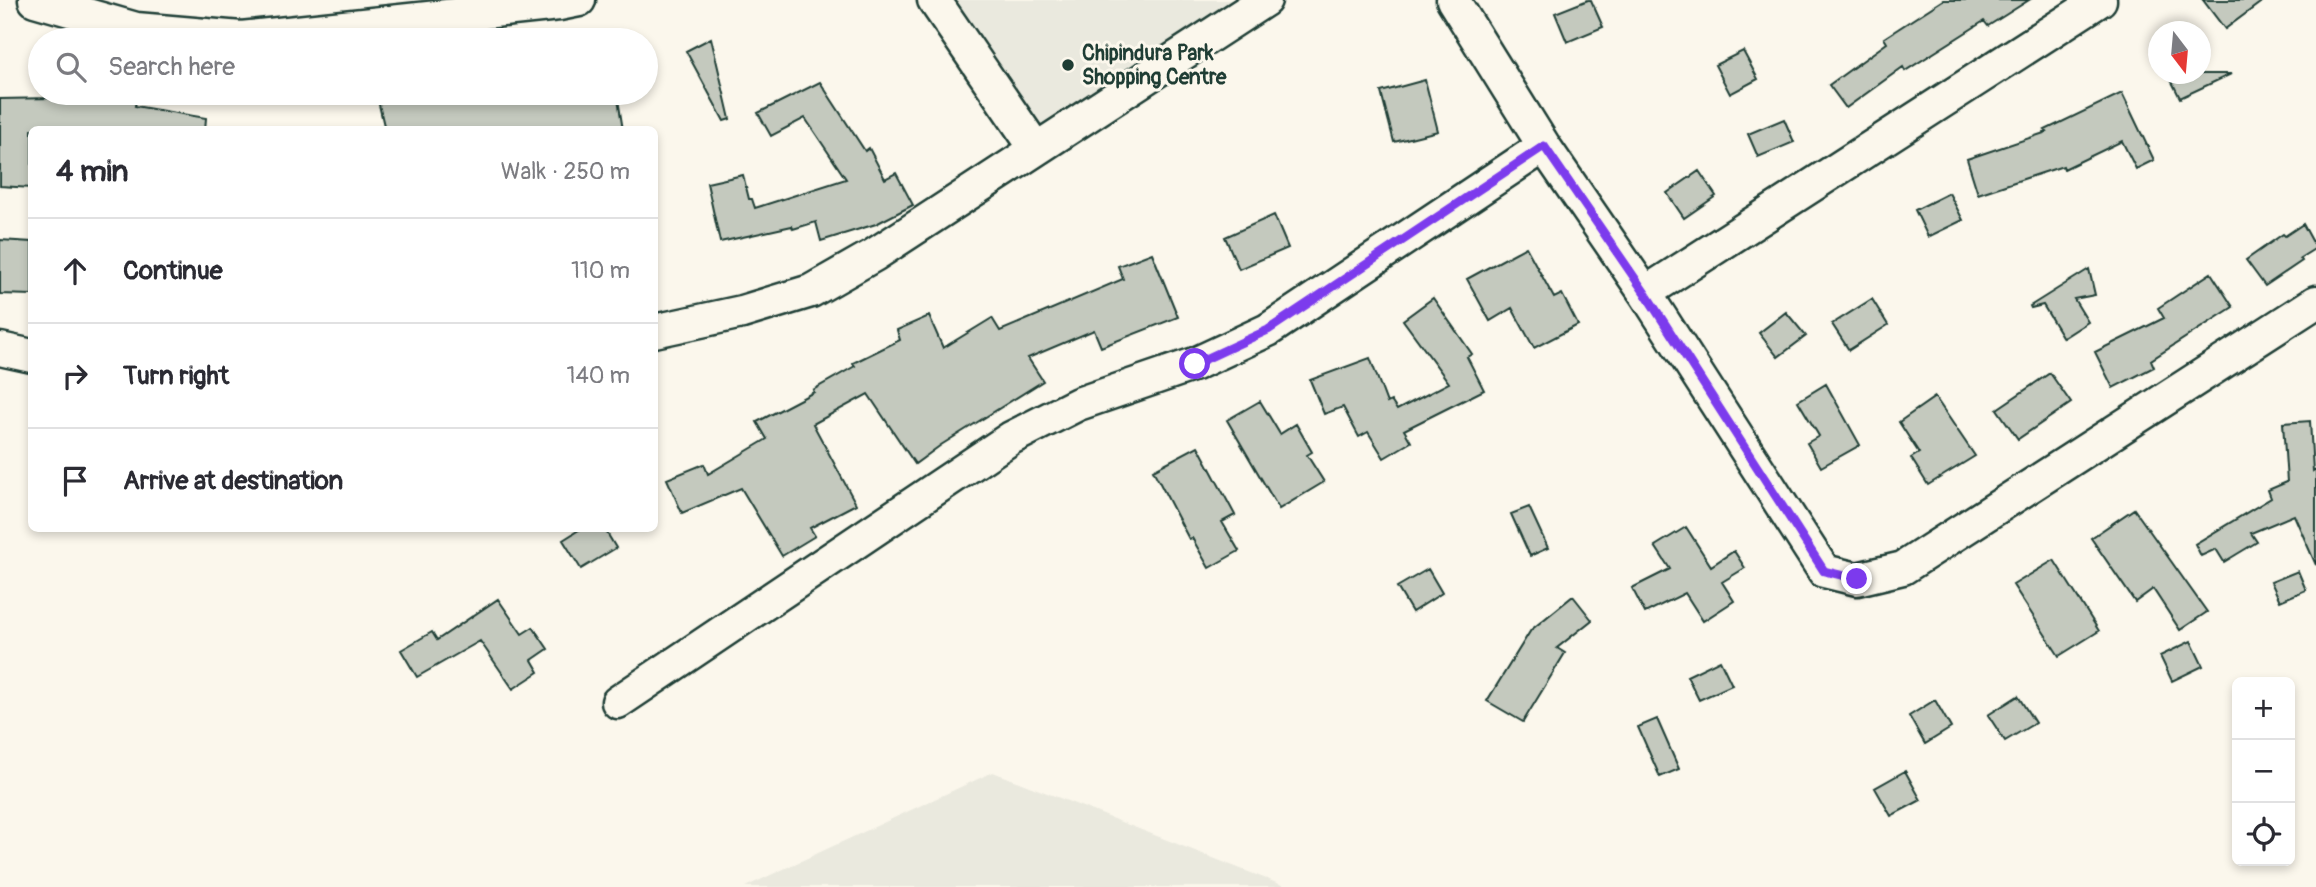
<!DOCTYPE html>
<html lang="en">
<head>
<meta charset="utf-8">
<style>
  body { margin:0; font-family:Pangolin,sans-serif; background:#f7f7f7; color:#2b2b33 }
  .controls { position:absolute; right:21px; bottom:21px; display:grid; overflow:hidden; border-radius:10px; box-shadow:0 4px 10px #0003 }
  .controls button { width:63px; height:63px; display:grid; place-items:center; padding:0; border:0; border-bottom:2px solid #e1e1e2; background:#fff; color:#2b2b33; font:35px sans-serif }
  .compass { position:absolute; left:2148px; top:21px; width:63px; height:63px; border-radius:50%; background:#fff; box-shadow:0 4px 10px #0003; rotate:164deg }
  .stop { position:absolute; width:21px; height:21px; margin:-16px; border:5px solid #7c3aed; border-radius:50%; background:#fff }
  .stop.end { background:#7c3aed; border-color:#fff; box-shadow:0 2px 7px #0008 }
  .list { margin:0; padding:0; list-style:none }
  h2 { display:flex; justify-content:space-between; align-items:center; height:91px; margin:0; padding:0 28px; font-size:30px }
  h2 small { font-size:23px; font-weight:400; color:#7c7c81 }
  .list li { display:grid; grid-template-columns:46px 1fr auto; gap:21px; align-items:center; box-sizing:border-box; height:105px; padding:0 28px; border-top:2px solid #e1e1e2 }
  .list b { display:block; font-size:26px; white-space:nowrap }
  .list em { font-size:23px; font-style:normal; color:#7c7c81 }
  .icon { flex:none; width:38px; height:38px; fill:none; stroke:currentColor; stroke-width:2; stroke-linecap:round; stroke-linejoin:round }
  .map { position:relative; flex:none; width:2316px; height:887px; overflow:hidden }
  .search { position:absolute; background:#fff; box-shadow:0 4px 10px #0003; left:28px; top:28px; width:630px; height:77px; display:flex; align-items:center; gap:18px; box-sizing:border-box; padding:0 24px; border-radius:38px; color:#7c7c81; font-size:26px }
  .panel { position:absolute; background:#fff; box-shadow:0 4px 10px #0003; left:28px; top:126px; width:630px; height:406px; border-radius:10px }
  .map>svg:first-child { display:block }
  .built { fill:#eae9de }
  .building { fill:#c4c9be; stroke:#1f3d34; stroke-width:2 }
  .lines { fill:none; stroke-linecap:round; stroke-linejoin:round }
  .minor-casing { stroke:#1f3d34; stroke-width:37 }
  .minor { stroke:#fbf7ec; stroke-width:32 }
  .route { stroke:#7c3aed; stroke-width:9 }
  .poi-dot { fill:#1f3d34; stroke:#fbf7ec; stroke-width:2.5 }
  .labels { text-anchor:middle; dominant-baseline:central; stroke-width:6; stroke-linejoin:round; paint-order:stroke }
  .poi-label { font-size:21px; font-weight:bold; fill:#1f3d34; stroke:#fbf7ec; text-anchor:start }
</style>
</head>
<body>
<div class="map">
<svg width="2316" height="887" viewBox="0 0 2316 887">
  <rect width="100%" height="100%" fill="#fbf7ec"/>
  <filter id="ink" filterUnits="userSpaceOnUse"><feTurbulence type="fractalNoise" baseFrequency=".0143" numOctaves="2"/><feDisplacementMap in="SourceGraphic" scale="14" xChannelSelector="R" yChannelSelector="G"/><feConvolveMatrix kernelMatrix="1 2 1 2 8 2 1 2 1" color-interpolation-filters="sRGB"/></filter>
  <g filter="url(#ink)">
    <path class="built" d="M 953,0 L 1239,0 L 1040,130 Z
      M 993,772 L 1287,887 L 745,887 Z"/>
    <path class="building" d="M 1588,0 L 1591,0 L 1603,27 L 1567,42 L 1555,13 Z
      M 1943,0 L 2029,0 L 1988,26 L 1984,21 L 1905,71 L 1903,67 L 1846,108 L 1829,85 L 1887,43 L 1884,38 Z
      M 2203,0 L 2264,0 L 2225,29 Z
      M 711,38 L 730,119 L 724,121 L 686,51 Z
      M 1743,51 L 1758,79 L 1730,94 L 1715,65 Z
      M 2168,74 L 2231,74 L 2180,98 Z
      M 1425,80 L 1438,131 L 1394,142 L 1381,92 Z
      M 820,82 L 865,151 L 869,148 L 885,179 L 896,173 L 913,205 L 876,224 L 821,241 L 816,222 L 793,229 L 792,226 L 720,242 L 707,183 L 743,175 L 749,199 L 752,199 L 755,208 L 846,179 L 805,118 L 771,136 L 758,113 Z
      M 53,93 L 138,93 L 135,106 L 206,118 L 205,130 L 32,130 L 32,188 L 0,186 L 0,99 L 52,98 Z
      M 392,93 L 617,93 L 623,130 L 385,130 L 377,96 Z
      M 2122,93 L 2154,160 L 2136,169 L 2122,141 L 2064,169 L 2063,166 L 1978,194 L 1967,159 L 2047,132 L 2045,130 Z
      M 1784,119 L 1794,142 L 1758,157 L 1748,134 Z
      M 1699,171 L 1716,196 L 1684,218 L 1667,193 Z
      M 1949,193 L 1963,220 L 1928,237 L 1915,210 Z
      M 1274,215 L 1288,248 L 1239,269 L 1225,237 Z
      M 2303,224 L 2316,248 L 2300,258 L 2302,261 L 2265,286 L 2246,260 L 2283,234 L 2285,236 Z
      M 0,240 L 32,242 L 32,295 L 0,294 Z
      M 1526,247 L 1554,298 L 1562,294 L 1578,325 L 1534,348 L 1512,308 L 1490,321 L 1467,279 Z
      M 1152,253 L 1178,317 L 1101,347 L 1094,330 L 1028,358 L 1043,381 L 941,445 L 915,464 L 868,394 L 813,424 L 856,504 L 810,528 L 815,536 L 782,556 L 741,488 L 682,513 L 667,479 L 704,464 L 708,474 L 767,439 L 757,422 L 814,392 L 813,390 L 855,366 L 853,363 L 900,340 L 897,330 L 929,316 L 943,348 L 992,318 L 1000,331 L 1123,279 L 1118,266 Z
      M 2089,269 L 2095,295 L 2074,299 L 2088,322 L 2063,338 L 2043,305 L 2031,308 L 2030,306 Z
      M 2211,273 L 2233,307 L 2151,360 L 2154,367 L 2113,388 L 2095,352 L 2164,318 L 2158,308 Z
      M 1433,298 L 1472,354 L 1467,357 L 1484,390 L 1404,430 L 1411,442 L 1384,458 L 1368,432 L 1359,437 L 1343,407 L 1324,414 L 1310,380 L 1370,358 L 1387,403 L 1391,401 L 1397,410 L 1449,383 L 1403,320 Z
      M 1872,299 L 1888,325 L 1849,350 L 1832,324 Z
      M 1786,312 L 1806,336 L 1778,357 L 1759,333 Z
      M 2050,373 L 2071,403 L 2018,439 L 1997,409 Z
      M 1826,384 L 1860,445 L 1821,467 L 1807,443 L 1819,436 L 1798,401 Z
      M 1935,397 L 1975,456 L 1928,485 L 1911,458 L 1919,453 L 1899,422 Z
      M 1260,401 L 1280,434 L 1296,424 L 1312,452 L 1307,455 L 1324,482 L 1279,509 L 1227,420 Z
      M 2310,421 L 2313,471 L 2316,469 L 2316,565 L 2294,515 L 2251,533 L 2257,542 L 2224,562 L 2216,549 L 2201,556 L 2195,544 L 2271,498 L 2268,490 L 2287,482 L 2283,423 Z
      M 1198,446 L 1235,515 L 1222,522 L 1239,551 L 1209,568 L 1192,538 L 1189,539 L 1153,470 Z
      M 1529,507 L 1548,548 L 1530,556 L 1511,514 Z
      M 2134,509 L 2207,612 L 2180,630 L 2153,589 L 2135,602 L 2091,538 Z
      M 1686,527 L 1711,566 L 1734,551 L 1745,568 L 1722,582 L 1734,601 L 1703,621 L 1685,593 L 1645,613 L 1632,588 L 1670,569 L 1655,546 Z
      M 582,528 L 604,528 L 616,548 L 581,569 L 563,540 Z
      M 2054,560 L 2099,631 L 2059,656 L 2013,585 Z
      M 1428,569 L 1442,593 L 1412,612 L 1397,587 Z
      M 2298,571 L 2306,590 L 2280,601 L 2271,582 Z
      M 1573,596 L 1592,620 L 1557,648 L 1565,653 L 1523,722 L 1487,701 L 1531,630 Z
      M 498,599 L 522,634 L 533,627 L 548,649 L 532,660 L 539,672 L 513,689 L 480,641 L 417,677 L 401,650 L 432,632 L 437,640 Z
      M 2191,641 L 2203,666 L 2172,681 L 2160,656 Z
      M 1720,660 L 1732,685 L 1699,700 L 1687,676 Z
      M 2018,696 L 2035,723 L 2005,741 L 1988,715 Z
      M 1935,700 L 1951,728 L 1925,744 L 1909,716 Z
      M 1657,719 L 1679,769 L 1660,777 L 1638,727 Z
      M 1905,771 L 1921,800 L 1891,816 L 1875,788 Z"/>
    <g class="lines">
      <g class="minor-casing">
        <path id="minor" d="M 35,0 L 136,29 L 241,38 L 559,4 L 579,0
          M 934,0 L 1036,149
          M 1453,0 L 1544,146 L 1645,293 L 1824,571 L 1857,579 L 1903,568 L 2316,302
          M 1645,293 L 2100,0
          M 654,331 L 742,312 L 811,291 L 874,255 L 1265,0
          M 0,349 L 32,356
          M 618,702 L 1011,438 L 1078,404 L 1195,364 L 1268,330 L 1544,146"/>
      </g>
      <use href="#minor" class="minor"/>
    </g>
  </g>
  <g class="lines" filter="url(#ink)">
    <path class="route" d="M 1195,364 L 1268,330 L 1544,146 L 1645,293 L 1824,571 L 1857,579"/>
  </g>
  <circle class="poi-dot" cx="1068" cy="65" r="7"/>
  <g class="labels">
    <g class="poi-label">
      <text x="1082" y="53">Chipindura Park<tspan x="1082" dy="24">Shopping Centre</tspan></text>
    </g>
  </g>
</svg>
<div class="controls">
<button>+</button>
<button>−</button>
<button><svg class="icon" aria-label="locate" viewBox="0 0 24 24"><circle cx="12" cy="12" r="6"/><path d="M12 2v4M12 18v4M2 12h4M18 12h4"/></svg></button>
</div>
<svg class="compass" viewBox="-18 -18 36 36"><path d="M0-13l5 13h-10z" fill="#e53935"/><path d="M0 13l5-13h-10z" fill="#7c7c81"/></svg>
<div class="stop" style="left:1195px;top:364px"></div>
<div class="stop end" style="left:1857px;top:579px"></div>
<div class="search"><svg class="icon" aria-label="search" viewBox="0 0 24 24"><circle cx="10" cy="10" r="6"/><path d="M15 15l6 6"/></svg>Search here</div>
<section class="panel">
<h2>4 min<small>Walk · 250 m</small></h2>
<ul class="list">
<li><svg class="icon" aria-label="ahead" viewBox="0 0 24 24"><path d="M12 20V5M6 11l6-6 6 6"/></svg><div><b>Continue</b></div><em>110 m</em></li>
<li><svg class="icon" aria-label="right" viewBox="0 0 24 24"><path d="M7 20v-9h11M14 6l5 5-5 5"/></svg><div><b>Turn right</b></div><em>140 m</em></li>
<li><svg class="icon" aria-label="arrive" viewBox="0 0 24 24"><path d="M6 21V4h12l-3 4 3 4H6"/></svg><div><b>Arrive at destination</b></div></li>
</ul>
</section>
</div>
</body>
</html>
